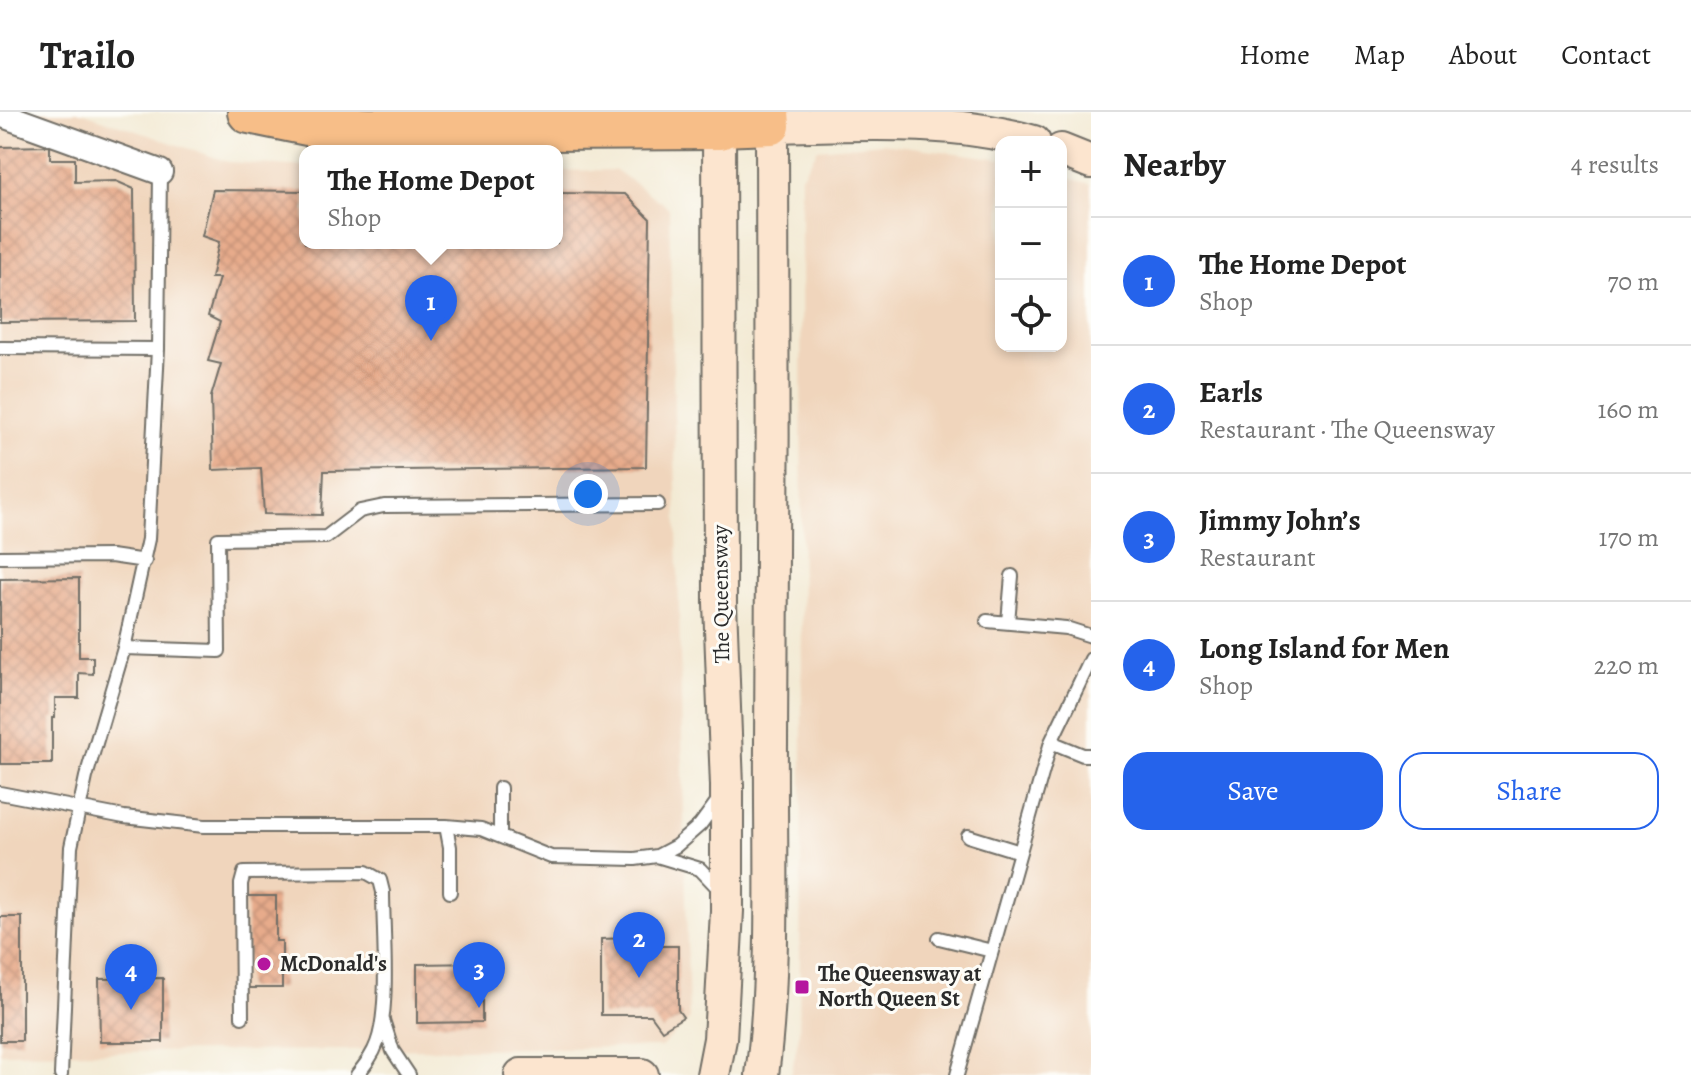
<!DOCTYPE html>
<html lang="en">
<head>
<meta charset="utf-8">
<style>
  body { margin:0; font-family:Alegreya,serif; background:#f2f2f2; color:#222 }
  .controls { position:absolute; right:24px; top:24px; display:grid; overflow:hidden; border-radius:16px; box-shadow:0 4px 12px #0003 }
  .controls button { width:72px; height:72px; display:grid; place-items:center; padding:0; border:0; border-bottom:2px solid #e0e0e0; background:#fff; color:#222; font:40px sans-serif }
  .you { position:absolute; left:588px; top:382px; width:28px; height:28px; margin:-20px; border:6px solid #fff; border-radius:50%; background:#1a73e8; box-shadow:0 0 0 12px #1a73e833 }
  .badge { display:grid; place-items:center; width:52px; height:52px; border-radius:50%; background:#2563eb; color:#fff; font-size:26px; font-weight:700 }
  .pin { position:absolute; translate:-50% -66px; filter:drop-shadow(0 2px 4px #0008) }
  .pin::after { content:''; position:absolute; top:42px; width:28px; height:24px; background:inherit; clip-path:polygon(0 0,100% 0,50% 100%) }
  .popup { position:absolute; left:299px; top:33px; width:264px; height:104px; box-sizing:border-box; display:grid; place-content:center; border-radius:16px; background:#fff; filter:drop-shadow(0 2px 6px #0005); font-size:26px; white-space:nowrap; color:#767676 }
  .popup b { font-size:30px; color:#222 }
  .popup::after { content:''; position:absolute; left:50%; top:100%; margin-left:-16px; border:16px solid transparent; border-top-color:#fff }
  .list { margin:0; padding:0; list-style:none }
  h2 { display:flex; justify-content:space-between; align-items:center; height:104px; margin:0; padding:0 32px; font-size:34px }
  h2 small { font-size:26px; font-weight:400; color:#767676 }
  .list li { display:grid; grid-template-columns:52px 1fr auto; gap:24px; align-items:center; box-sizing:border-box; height:128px; padding:0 32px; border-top:2px solid #e0e0e0 }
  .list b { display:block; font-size:30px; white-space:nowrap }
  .list p { margin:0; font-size:26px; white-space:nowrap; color:#767676 }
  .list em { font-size:26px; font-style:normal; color:#767676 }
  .actions { display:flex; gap:16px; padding:24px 32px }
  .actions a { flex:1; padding:18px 0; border:2px solid #2563eb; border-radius:24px; text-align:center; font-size:28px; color:#2563eb }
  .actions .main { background:#2563eb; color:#fff }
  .icon { flex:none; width:44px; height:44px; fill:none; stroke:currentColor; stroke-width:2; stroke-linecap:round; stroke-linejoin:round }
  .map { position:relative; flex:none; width:1091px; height:963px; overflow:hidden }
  header { display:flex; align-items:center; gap:48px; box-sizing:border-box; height:112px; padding:0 40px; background:#fff; border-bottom:2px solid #e0e0e0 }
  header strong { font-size:38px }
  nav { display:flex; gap:44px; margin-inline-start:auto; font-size:28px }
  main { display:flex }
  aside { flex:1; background:#fff }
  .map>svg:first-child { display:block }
  .built { fill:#f0d5bc }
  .building { fill:url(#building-cross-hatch) }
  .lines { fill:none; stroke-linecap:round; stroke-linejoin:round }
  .lane-casing { stroke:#716e66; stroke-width:16 }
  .street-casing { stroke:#716e66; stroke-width:28 }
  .secondary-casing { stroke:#716e66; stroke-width:36 }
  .primary-casing { stroke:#716e66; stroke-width:40 }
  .highway-casing { stroke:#716e66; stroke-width:46 }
  .lane { stroke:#fff; stroke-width:12 }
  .street { stroke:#fff; stroke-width:24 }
  .secondary { stroke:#fce5cf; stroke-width:32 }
  .primary { stroke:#f7be88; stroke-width:36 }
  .highway { stroke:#f7be88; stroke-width:42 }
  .poi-dot { fill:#b5179e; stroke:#fdfcf7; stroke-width:3 }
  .labels { text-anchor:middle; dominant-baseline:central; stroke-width:6; stroke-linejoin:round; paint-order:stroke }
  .street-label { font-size:22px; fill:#2b2b2b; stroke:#fdfcf7 }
  .poi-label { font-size:22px; font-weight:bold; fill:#2b2b2b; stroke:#fdfcf7; text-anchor:start }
</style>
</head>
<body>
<header>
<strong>Trailo</strong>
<nav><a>Home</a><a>Map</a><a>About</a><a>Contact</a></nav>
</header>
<main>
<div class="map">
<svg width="1091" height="963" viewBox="0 0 1091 963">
  <defs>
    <pattern id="building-cross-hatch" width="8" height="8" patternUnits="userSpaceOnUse" patternTransform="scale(2)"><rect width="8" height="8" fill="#e7ab8b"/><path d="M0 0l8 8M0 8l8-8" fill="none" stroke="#c69378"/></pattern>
  </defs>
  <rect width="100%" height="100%" fill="#fdfcf7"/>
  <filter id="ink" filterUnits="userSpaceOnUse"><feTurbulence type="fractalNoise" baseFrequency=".0125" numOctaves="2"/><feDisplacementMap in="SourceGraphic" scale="16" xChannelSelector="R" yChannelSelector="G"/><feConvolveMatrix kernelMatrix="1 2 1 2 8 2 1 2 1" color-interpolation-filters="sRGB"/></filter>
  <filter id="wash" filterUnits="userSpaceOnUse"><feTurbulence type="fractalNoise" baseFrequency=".006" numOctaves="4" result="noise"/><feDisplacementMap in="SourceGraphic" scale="32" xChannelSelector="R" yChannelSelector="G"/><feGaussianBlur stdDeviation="1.8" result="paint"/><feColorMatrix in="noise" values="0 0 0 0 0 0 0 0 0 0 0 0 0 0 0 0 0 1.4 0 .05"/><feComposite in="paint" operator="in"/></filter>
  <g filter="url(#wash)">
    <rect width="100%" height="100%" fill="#f3ead4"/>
    <path class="built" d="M 0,0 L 81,0 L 228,50 L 305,55 L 305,131 L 557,131 L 557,59 L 616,58 L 669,96 L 689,908 L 661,935 L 0,941 Z
      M 882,31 L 1001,47 L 1001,234 L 1061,234 L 1061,64 L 1091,72 L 1091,963 L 791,963 L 799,923 L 802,674 L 801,64 L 818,37 Z"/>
    <g id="blocks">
      <path class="building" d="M 50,34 L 50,47 L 75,47 L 75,70 L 116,69 L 134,77 L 135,209 L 0,210 L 0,35 Z
        M 213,78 L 305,79 L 305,131 L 557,131 L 557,81 L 625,82 L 650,107 L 646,355 L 324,359 L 322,403 L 264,402 L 261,356 L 213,358 L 211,285 L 221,252 L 208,249 L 220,210 L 208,204 L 219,166 L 211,166 L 219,130 L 202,124 Z
        M 79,466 L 79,545 L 93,545 L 93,562 L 79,561 L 79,586 L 55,586 L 55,606 L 52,606 L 52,652 L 0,652 L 0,467 Z
        M 247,784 L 276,784 L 276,829 L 282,829 L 282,876 L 247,876 Z
        M 0,805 L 22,805 L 22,929 L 0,929 Z
        M 656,825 L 655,834 L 678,834 L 678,898 L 683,905 L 662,918 L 651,903 L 601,903 L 601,827 Z
        M 482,851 L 482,910 L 417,911 L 417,852 Z
        M 163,866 L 163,930 L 100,930 L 99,867 Z"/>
    </g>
  </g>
  <g filter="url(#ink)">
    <use href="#blocks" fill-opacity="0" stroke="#716e66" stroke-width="2"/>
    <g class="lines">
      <g class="lane-casing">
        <path id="lane" d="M 0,236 L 158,237
          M 0,445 L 111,444 L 145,449
          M 987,509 L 1066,516 L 1091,524
          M 1008,510 L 1012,464
          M 124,536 L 219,539 L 218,427 L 326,425 L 360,399 L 384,394 L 658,392
          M 1051,630 L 1083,643 L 1091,643
          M 500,676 L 500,723
          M 0,681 L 124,705 L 204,714 L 446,714 L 481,717 L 551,745 L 635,747 L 657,744 L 676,734 L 700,713 L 719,687
          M 446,714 L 450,735 L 450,780
          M 968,724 L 1020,740
          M 657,744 L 700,757 L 719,777
          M 939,826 L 992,839
          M 242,905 L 241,772 L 244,761 L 366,760 L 380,768 L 383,780 C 383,819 390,897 377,931 C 373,943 365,953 357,963
          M 383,908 L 393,939 L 409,963
          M 61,963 L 71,735 L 86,665 L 124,536 L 148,427 L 158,237 L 160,60
          M 957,963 L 1051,630 L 1091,547"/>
      </g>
      <g class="street-casing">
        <path id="street" d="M 0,2 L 160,60"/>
      </g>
      <g class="secondary-casing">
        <path id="secondary" d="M 1061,38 L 1091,50
          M 521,963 L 642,963
          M 713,963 L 720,927 L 727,799 L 727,674 L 720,491 L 719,0
          M 762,963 C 776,857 770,738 771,631 C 773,425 773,220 772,14 C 858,12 951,6 1034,30"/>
      </g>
      <g class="primary-casing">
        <path id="primary" d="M 720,16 L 772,14 L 771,0"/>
      </g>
      <g class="highway-casing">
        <path id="highway" d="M 249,0 L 312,13 L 368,18 L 720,16"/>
      </g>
      <use href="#lane" class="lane"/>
      <use href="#street" class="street"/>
      <use href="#secondary" class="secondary"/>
      <use href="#primary" class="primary"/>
      <use href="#highway" class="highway"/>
    </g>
  </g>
  <g class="poi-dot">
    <circle cx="264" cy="852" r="8"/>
    <rect x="794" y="867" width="16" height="16" rx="4"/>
  </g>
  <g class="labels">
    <g class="street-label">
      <text transform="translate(721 482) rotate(-91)">The Queensway</text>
    </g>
    <g class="poi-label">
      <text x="280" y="852">McDonald's</text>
      <text x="818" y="862">The Queensway at<tspan x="818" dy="25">North Queen St</tspan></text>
    </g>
  </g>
</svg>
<div class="controls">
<button>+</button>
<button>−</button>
<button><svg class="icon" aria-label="locate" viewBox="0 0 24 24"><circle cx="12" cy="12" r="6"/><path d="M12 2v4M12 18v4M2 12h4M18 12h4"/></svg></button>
</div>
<div class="you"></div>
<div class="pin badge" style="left:431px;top:229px">1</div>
<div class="popup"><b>The Home Depot</b>Shop</div>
<div class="pin badge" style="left:639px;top:866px">2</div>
<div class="pin badge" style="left:479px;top:896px">3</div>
<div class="pin badge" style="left:131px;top:898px">4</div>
</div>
<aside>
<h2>Nearby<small>4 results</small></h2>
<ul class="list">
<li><span class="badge">1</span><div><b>The Home Depot</b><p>Shop</p></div><em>70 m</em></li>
<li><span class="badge">2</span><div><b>Earls</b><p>Restaurant · The Queensway</p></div><em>160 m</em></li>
<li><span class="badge">3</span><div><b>Jimmy John’s</b><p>Restaurant</p></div><em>170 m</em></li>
<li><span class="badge">4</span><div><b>Long Island for Men</b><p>Shop</p></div><em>220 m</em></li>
</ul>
<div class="actions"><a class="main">Save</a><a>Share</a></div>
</aside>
</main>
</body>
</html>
